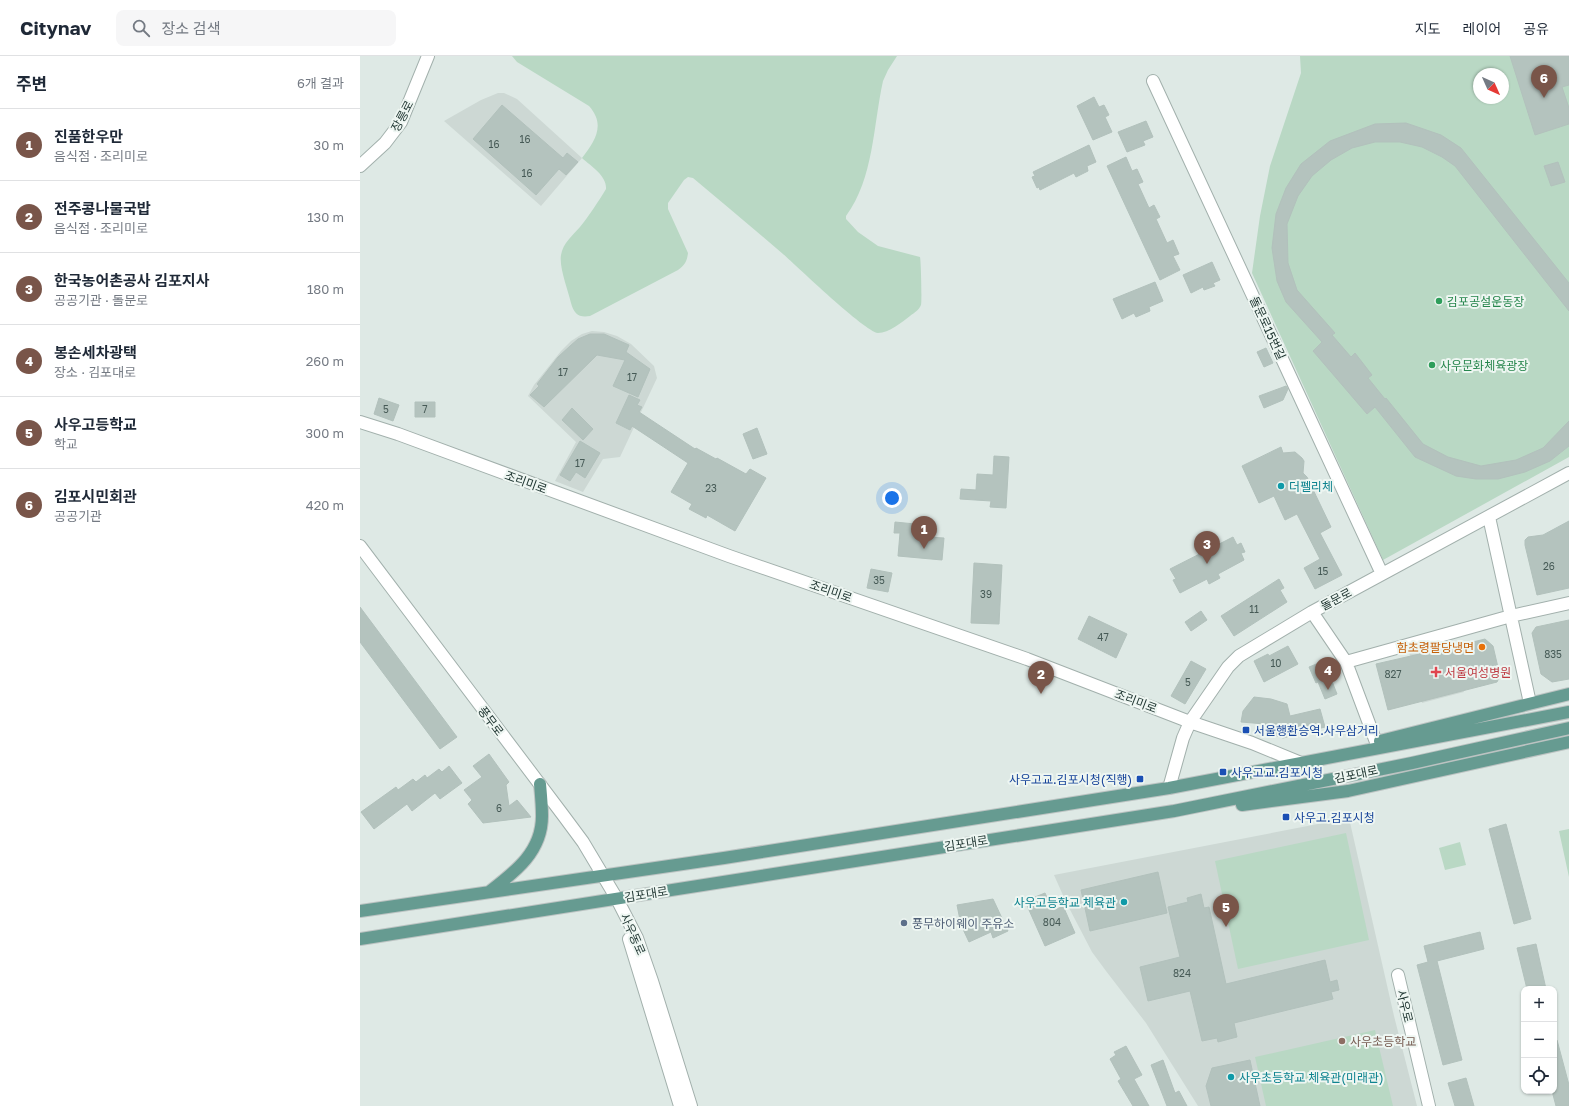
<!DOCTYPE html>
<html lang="ko">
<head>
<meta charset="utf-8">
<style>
  body { margin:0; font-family:"Golos Text","Noto Sans KR",sans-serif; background:#f6f6f7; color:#1f2937 }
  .controls { position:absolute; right:12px; bottom:12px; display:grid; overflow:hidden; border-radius:8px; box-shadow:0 1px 3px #0004 }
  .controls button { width:36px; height:36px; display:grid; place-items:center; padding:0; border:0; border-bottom:1px solid #e0e1e3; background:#fff; color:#1f2937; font:20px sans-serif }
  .compass { position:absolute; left:1113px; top:12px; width:36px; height:36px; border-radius:50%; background:#fff; box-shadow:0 1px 3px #0004; rotate:135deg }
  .you { position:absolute; left:532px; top:442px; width:14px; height:14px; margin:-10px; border:3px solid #fff; border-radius:50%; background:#1a73e8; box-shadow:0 0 0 6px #1a73e833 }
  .badge { display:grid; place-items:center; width:26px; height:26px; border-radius:50%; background:#795549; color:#fff; font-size:13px; font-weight:700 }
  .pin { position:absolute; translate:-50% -33px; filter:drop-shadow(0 1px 2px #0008) }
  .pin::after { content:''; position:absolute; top:21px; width:14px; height:12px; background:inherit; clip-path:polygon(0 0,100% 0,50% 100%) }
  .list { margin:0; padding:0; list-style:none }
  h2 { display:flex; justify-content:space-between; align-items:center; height:52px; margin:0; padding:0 16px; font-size:17px }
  h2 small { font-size:13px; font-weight:400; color:#747a83 }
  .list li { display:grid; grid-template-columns:26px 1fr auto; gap:12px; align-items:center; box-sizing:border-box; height:72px; padding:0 16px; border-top:1px solid #e0e1e3 }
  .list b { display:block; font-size:15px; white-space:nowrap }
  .list p { margin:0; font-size:13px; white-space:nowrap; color:#747a83 }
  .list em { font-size:13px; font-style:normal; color:#747a83 }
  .icon { flex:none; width:22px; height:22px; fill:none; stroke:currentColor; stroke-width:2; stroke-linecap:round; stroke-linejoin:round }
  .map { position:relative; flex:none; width:1209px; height:1050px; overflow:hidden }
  header { display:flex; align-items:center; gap:24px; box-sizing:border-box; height:56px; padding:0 20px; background:#fff; border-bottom:1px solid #e0e1e3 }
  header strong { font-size:19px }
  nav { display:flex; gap:22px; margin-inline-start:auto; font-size:14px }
  .search { width:280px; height:36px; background:#f6f6f7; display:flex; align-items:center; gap:10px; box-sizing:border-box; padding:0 14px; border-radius:8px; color:#747a83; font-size:15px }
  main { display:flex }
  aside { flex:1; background:#fff }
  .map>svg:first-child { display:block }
  .built { fill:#cdd8d4 }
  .green { fill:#b9d8c4; fill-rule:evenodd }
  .building { fill:#b4c3be; stroke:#b2c1bc }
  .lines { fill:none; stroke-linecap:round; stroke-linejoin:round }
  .minor-casing { stroke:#a2b0ac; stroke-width:14 }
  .major-casing { stroke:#bcc3c2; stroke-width:14 }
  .minor { stroke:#fff; stroke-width:12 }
  .major { stroke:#669b91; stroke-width:12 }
  .leisure-dot { fill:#2e9e5b; stroke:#eef6f2; stroke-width:1.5 }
  .culture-dot { fill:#0f9aa8; stroke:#eef6f2; stroke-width:1.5 }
  .food-dot { fill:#e8710a; stroke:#eef6f2; stroke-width:1.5 }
  .health-dot { fill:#e0444e; stroke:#eef6f2; stroke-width:1.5 }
  .transit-dot { fill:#1a4fb4; stroke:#eef6f2; stroke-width:1.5 }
  .service-dot { fill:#5c6f8a; stroke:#eef6f2; stroke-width:1.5 }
  .education-dot { fill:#8d6e63; stroke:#eef6f2; stroke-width:1.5 }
  .labels { text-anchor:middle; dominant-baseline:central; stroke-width:4; stroke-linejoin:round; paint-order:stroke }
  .number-label { font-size:10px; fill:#465a56 }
  .street-label { font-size:12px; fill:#213733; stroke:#eef6f2 }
  .leisure-label { font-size:12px; fill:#27864d; stroke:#eef6f2; text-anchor:start }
  .culture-label { font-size:12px; fill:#0d838f; stroke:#eef6f2; text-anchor:start }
  .food-label { font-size:12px; fill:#c56008; stroke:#eef6f2; text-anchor:end }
  .health-label { font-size:12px; fill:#be3a42; stroke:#eef6f2; text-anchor:start }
  .transit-label { font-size:12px; fill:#164399; stroke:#eef6f2; text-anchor:start }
  .service-label { font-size:12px; fill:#4e5e75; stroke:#eef6f2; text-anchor:start }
  .education-label { font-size:12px; fill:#785e54; stroke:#eef6f2; text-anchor:start }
</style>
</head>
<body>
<header>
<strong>Citynav</strong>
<div class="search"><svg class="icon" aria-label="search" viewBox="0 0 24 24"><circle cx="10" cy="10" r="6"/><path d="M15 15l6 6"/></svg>장소 검색</div>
<nav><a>지도</a><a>레이어</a><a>공유</a></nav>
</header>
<main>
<aside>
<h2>주변<small>6개 결과</small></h2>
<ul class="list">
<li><span class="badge">1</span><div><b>진품한우만</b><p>음식점 · 조리미로</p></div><em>30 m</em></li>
<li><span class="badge">2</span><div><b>전주콩나물국밥</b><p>음식점 · 조리미로</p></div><em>130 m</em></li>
<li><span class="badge">3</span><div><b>한국농어촌공사 김포지사</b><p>공공기관 · 돌문로</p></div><em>180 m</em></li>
<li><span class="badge">4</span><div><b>봉손세차광택</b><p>장소 · 김포대로</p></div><em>260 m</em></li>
<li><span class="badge">5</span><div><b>사우고등학교</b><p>학교</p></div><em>300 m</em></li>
<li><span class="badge">6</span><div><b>김포시민회관</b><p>공공기관</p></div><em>420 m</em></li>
</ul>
</aside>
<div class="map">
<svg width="1209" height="1050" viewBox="0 0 1209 1050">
  <rect width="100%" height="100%" fill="#dee9e5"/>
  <path class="built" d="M 138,37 L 144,37 L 157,43 L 222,102 L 181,150 L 84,65 L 121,44 Z
    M 232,275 L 244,276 L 257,280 L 271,288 L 294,310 L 297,322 L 260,401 L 243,403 L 223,436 L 195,425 L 216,386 L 168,340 L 174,329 L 201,295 L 211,285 L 222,278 Z
    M 1091,585 L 1104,636 L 1062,647 L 1049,596 Z
    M 989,762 L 1034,960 L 1057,1050 L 838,1050 L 786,967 L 746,915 L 732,896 L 706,846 L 694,819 Z"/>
  <path class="green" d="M 152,0 L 537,0 L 528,14 L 523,25 C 513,70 514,122 486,160 L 486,163 L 498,176 L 518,190 L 560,201 C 561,205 562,246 561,249 C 559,254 554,257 550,260 C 542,266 529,277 518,277 C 504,275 438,211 423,198 C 393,172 363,147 333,122 L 328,121 L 324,124 L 308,147 L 308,153 L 328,197 C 327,205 325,209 318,214 L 230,260 C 219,262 214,258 211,247 C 208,234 199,212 201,199 C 203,187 212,180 220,171 C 229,160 238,146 246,133 C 247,120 232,111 222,102 C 235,85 246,69 229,50 L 157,6 Z
    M 940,0 L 1209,0 L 1209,401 L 1023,504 L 892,217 L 900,160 L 910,110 L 941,17 ZM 1119,18 L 1143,18 L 1143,42 L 1119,42 Z
    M 1209,773 L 1209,821 L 1199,775 Z
    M 986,777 L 1009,884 L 878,913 L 855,805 Z
    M 1100,786 L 1106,809 L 1085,814 L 1079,792 Z
    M 1015,974 L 1033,1050 L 906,1050 L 895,1001 Z"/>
  <path class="building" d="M 1150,0 L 1209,0 L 1209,29 L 1202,31 L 1209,52 L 1209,68 L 1175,79 Z
    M 734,41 L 739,51 L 744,49 L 749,59 L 745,61 L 752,76 L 733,84 L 717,50 Z
    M 142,49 L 203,102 L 207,97 L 218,106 L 206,119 L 199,113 L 176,139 L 113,83 Z
    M 786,65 L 793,81 L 783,85 L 785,89 L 767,96 L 758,76 Z
    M 1046,67 L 1081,79 L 1101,92 L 1209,227 L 1209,255 L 1095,110 L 1082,101 L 1062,91 L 1040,86 L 1015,86 L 992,92 L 971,104 L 952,120 L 938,140 L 927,168 L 928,207 L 937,234 L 975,277 L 972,279 L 991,301 L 995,297 L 1012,319 L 1008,322 L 1025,343 L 1026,342 L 1063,388 L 1088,401 L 1121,410 L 1156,404 L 1183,392 L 1209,365 L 1209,390 L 1190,405 L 1165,416 L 1138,423 L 1116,423 L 1096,420 L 1055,401 L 1015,351 L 1007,358 L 953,295 L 962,286 L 926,246 L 917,225 L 912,192 L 916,158 L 926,132 L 941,108 L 970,85 L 1015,68 Z
    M 729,89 L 736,106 L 727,110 L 728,115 L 716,121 L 714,117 L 680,134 L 679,131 L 677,132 L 672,121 L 675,120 L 673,116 Z
    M 766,101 L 772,115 L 777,113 L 783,126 L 778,128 L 789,152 L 794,149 L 800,161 L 796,163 L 807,187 L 813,184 L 819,198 L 813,200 L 820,214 L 800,224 L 747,110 Z
    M 1198,106 L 1205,126 L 1191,130 L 1184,110 Z
    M 852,206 L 860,224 L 853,227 L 855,230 L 844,234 L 843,231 L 831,237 L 823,219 Z
    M 795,226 L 803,245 L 789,251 L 790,255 L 776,261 L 774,257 L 762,263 L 753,243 Z
    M 230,278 L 244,278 L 269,289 L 266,296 L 290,313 L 278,341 L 253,330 L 265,304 L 237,299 L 184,351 L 170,339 L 179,330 L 177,328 L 198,301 L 210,290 L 218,283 Z
    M 906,292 L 913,307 L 904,311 L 897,296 Z
    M 926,330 L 928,333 L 923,344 L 904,352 L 899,340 Z
    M 269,339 L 280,344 L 277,349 L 282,351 L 279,356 L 335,393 L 336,392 L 356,403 L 357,402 L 386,418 L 390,413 L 406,422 L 375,475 L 347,459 L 346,462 L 329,453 L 332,448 L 311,436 L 328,407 L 272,370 L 270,374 L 256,367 Z
    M 19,342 L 39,349 L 33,365 L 14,358 Z
    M 55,346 L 75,346 L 75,361 L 55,361 Z
    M 212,352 L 233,373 L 223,384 L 202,364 Z
    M 397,372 L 407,398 L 393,403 L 383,378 Z
    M 220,385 L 240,397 L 225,422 L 216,416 L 210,425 L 200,419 Z
    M 921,391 L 923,397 L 935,396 L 942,402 L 944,405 L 943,417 L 947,421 L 971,471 L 960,477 L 982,519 L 955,533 L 944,512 L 960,503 L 937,458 L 925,464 L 914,440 L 899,447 L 882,410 Z
    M 634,400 L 649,401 L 646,452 L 630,451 L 631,445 L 600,443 L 601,433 L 616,434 L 617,418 L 633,419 Z
    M 1209,465 L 1209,532 L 1177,539 L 1165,489 L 1165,484 L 1168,481 L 1183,479 Z
    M 535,466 L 555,468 L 554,480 L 584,482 L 582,504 L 538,500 L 540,477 L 534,477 Z
    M 873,481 L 877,489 L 881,487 L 885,496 L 881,497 L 884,504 L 858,518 L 860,522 L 849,528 L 847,523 L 820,537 L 813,524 L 816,523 L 810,513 Z
    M 614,507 L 642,509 L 639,568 L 611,567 Z
    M 511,513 L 532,517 L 528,536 L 507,532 Z
    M 919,523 L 924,532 L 920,534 L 927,546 L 874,580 L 861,560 Z
    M 0,551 L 97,681 L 80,693 L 0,586 Z
    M 841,555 L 847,564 L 831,575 L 825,566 Z
    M 729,560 L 767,578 L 756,602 L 718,583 Z
    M 1209,564 L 1209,623 L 1192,626 L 1181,618 L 1172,577 L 1176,571 Z
    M 1125,583 L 1133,590 L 1140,620 L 1137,626 L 1028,654 L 1016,608 L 1064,597 L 1065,600 L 1081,596 L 1081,598 L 1110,591 L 1109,587 Z
    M 928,590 L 938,608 L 904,626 L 894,605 L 908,598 L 909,600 Z
    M 831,605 L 846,613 L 825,648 L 811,640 Z
    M 964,605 L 977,638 L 965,643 L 958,626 L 956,627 L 949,611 Z
    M 894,641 L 911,643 L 927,648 L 930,660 L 960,653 L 965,671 L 923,682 L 903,675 L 905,668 L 881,666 L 883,655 Z
    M 129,698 L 149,726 L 146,729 L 149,750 L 157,744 L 171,761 L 123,767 L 108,748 L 112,744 L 104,734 L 122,721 L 113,710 Z
    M 89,710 L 102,727 L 80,743 L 75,737 L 52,755 L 47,748 L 14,773 L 1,756 L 36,731 L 38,734 L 53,723 L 56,726 L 65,719 L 67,722 L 79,713 L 82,716 Z
    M 1146,768 L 1171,863 L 1154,868 L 1129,773 Z
    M 798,816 L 807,857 L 730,875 L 721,834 Z
    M 685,837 L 693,855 L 703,850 L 715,877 L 685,890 L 665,845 Z
    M 841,838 L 844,852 L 849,851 L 866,928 L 965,904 L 970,926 L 977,924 L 979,934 L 971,936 L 973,943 L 874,967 L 877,981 L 858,986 L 857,982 L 842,985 L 830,935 L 788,945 L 780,911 L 820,901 L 808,851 L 828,846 L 827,842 Z
    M 633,843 L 648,875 L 633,882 L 631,876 L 609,886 L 601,869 L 597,849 Z
    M 1120,876 L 1124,893 L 1077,905 L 1102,1004 L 1083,1009 L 1057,909 L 1068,906 L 1064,890 Z
    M 1176,888 L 1186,933 L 1167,933 L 1157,892 Z
    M 1197,984 L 1209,1029 L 1209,1050 L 1196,1050 L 1192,1035 L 1194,1035 L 1194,985 Z
    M 766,990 L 782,1019 L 774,1023 L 789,1050 L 773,1050 L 758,1025 L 761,1023 L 750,1003 L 756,999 L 754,996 Z
    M 803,1004 L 815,1037 L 819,1035 L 827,1050 L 807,1050 L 791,1009 Z
    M 890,1004 L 900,1050 L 851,1050 L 846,1030 L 852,1012 Z
    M 1106,1022 L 1114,1050 L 1095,1050 L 1088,1027 Z"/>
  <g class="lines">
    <g class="minor-casing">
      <path id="minor" d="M 793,25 L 1022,518
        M 0,110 L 25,87 L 41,66 L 68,0
        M 0,366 L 38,378 L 369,500 L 667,603 L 830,666 L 892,687 L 941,707
        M 1129,461 L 1170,647
        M 0,490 L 203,759 L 223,786 L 257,843 L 277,882 L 292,925 L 331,1050
        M 952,556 L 986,606 L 1016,686
        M 986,606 L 1151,560 L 1209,547
        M 809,732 L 823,682 L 830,666 L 868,611 L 879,600 L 952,556 L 1209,417
        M 269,883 L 320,1050
        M 1038,919 L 1069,1050"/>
    </g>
    <g class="major-casing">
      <path id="major" d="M 1020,685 L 1209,638
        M 882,749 L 988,735 L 1209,686
        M 129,836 C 155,816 182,796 182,760 C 182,749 181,739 180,728
        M 0,855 L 364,802 L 809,732 L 1209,656
        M 0,883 L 814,755 L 1052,707 L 1209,672"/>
    </g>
    <use href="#minor" class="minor"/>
    <use href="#major" class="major"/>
  </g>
  <g class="leisure-dot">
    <circle cx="1079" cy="245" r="4"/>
    <circle cx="1072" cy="309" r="4"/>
  </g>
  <g class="culture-dot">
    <circle cx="921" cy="430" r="4"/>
    <circle cx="764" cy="846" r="4"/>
    <circle cx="871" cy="1021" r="4"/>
  </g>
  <circle class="food-dot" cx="1122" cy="591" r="4"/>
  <path class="health-dot" d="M1074 610h4v4h4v4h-4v4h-4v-4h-4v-4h4z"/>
  <g class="transit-dot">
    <rect x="882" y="670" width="8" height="8" rx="2"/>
    <rect x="859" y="712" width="8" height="8" rx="2"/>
    <rect x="776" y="719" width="8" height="8" rx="2"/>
    <rect x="922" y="757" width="8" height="8" rx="2"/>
  </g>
  <circle class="service-dot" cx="544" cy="867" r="4"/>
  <circle class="education-dot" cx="982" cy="985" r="4"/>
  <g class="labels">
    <g class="number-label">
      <text x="165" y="83">16</text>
      <text x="134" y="88">16</text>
      <text x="167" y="117">16</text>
      <text x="203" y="316">17</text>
      <text x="272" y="321">17</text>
      <text x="26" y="353">5</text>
      <text x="65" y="353">7</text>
      <text x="220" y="407">17</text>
      <text x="351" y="432">23</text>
      <text x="1189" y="510">26</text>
      <text x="963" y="515">15</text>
      <text x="519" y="524">35</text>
      <text x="626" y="538">39</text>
      <text x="894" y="553">11</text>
      <text x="743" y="581">47</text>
      <text x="1193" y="598">835</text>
      <text x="916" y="607">10</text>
      <text x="1033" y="618">827</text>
      <text x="828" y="626">5</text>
      <text x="139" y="752">6</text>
      <text x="692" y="866">804</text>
      <text x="822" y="917">824</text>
    </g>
    <g class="street-label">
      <text transform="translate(42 60) rotate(-62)">장릉로</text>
      <text transform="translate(908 272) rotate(65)">돌문로15번길</text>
      <text transform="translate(166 426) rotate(20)">조리미로</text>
      <text transform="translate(471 535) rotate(19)">조리미로</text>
      <text transform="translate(976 543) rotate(-28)">돌문로</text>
      <text transform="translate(776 645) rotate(21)">조리미로</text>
      <text transform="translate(131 665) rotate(53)">풍무로</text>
      <text transform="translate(996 718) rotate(-12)">김포대로</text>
      <text transform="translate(606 787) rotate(-9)">김포대로</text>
      <text transform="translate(286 838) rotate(-9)">김포대로</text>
      <text transform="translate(273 878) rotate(66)">사우동로</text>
      <text transform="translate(1045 950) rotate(76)">사우로</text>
    </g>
    <g class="leisure-label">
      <text x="1087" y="245">김포공설운동장</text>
      <text x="1080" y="309">사우문화체육광장</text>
    </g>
    <g class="culture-label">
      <text x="929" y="430">더펠리체</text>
      <text x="756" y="846" text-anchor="end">사우고등학교 체육관</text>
      <text x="879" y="1021">사우초등학교 체육관(미래관)</text>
    </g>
    <g class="food-label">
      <text x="1114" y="591">함초령팔당냉면</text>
    </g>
    <g class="health-label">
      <text x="1085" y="616">서울여성병원</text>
    </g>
    <g class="transit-label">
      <text x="894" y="674">서울행환승역.사우삼거리</text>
      <text x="871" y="716">사우고교.김포시청</text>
      <text x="772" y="723" text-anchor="end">사우고교.김포시청(직행)</text>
      <text x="934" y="761">사우고.김포시청</text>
    </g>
    <g class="service-label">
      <text x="552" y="867">풍무하이웨이 주유소</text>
    </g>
    <g class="education-label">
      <text x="990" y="985">사우초등학교</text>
    </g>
  </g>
</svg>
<div class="controls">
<button>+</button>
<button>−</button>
<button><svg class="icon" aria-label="locate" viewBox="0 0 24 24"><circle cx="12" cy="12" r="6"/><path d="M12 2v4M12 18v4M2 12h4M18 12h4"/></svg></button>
</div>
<svg class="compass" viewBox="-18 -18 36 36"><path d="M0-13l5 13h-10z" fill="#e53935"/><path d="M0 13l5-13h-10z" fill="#747a83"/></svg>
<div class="you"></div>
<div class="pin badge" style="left:564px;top:493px">1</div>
<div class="pin badge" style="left:681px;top:638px">2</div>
<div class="pin badge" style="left:847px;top:508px">3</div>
<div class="pin badge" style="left:968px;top:634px">4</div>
<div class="pin badge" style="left:866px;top:871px">5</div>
<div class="pin badge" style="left:1184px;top:42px">6</div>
</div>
</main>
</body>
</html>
